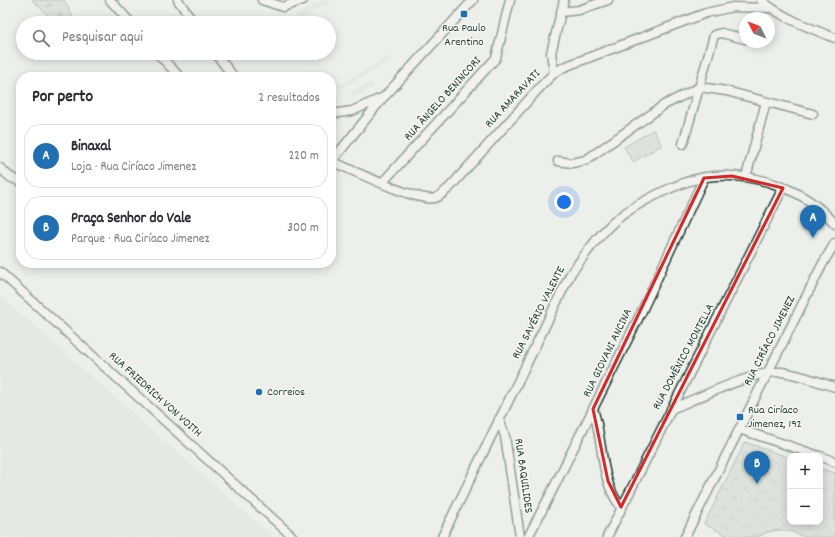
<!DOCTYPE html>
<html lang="pt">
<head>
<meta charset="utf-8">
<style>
  body { margin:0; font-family:Dekko,sans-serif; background:#f7f7f7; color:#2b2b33 }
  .controls { position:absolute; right:12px; bottom:12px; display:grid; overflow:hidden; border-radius:8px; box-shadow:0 2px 10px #0003 }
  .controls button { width:36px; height:36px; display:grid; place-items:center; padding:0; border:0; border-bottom:1px solid #e1e1e2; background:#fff; color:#2b2b33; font:20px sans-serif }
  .compass { position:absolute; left:739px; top:12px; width:36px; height:36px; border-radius:50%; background:#fff; box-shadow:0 2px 10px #0003; rotate:312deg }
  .you { position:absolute; left:564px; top:202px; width:14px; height:14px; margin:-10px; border:3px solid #fff; border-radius:50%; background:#1a73e8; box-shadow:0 0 0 6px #1a73e833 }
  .badge { display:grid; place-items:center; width:26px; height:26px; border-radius:50%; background:#1f6fb2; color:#fff; font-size:13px; font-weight:700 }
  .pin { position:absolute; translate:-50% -33px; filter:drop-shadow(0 1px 2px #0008) }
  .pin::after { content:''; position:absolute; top:21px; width:14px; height:12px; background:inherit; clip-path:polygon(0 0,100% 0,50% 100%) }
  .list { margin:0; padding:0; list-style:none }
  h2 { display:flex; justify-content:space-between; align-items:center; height:52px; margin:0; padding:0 16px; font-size:17px }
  h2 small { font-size:13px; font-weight:400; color:#7c7c81 }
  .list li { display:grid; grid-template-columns:26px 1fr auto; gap:12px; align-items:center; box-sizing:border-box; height:64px; margin:0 8px 8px; padding:0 8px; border:1px solid #e1e1e2; border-radius:16px }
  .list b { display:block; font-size:15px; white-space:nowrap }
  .list p { margin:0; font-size:13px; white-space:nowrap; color:#7c7c81 }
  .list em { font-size:13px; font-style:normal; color:#7c7c81 }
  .icon { flex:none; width:22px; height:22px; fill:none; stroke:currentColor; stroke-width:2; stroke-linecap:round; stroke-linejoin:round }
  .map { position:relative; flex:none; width:835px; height:537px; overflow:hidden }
  .search { position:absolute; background:#fff; box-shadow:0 2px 10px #0003; left:16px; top:16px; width:320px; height:44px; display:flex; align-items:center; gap:10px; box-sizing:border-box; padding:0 14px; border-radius:22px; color:#7c7c81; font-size:15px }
  .panel { position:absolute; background:#fff; box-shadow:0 2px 10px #0003; left:16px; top:72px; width:320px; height:196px; border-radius:16px }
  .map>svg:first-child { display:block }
  .built { fill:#dce0db }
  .grass { fill:#cbd2cc; stroke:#758880 }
  .forest { fill:url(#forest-firs); stroke:#758880 }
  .park { fill:url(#park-crowns); stroke:#758880 }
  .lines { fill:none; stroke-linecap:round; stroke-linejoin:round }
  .minor-casing { stroke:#1f3d34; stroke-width:11 }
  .minor { stroke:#f6f6f2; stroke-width:8 }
  .marked { fill:none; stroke:#d62828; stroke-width:3; stroke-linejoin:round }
  .poi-dot { fill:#1f6fb2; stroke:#f6f6f2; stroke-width:1.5 }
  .labels { text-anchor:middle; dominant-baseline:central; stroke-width:3; stroke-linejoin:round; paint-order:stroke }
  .poi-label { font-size:12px; fill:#1f3d34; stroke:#f6f6f2; text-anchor:start }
  .street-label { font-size:12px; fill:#1f3d34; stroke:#f6f6f2 }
</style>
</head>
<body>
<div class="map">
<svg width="835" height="537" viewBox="0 0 835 537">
  <defs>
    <pattern id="forest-firs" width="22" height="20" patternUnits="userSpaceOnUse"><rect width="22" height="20" fill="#cbd2cc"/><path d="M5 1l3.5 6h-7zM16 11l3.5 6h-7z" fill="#aeb5b0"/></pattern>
    <pattern id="park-crowns" width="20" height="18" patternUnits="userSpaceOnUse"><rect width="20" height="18" fill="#cbd2cc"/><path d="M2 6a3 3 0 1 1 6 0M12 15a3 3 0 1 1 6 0" fill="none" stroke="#aeb5b0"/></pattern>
  </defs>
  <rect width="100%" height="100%" fill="#edefea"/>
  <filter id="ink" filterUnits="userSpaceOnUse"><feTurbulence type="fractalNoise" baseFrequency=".025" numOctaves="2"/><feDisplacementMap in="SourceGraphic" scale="8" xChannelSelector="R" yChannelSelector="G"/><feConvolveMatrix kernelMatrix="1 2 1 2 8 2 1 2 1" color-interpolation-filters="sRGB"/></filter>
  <g filter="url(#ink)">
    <path class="built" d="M 323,0 L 333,0 L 298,20 L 295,15 Z
      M 388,57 L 390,61 L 340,89 L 337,86 Z
      M 371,82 L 374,86 L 353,98 L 351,93 Z
      M 0,296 L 273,537 L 0,537 Z"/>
    <path class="grass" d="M 653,130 L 662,145 L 633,162 L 624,147 Z"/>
    <path class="forest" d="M 32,0 L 64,0 L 74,19 L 79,23 L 56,23 Z"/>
    <path class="park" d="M 745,442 L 790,458 L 790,522 L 820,522 L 820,468 L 835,473 L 835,537 L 804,537 L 790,531 L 779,530 L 767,532 L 758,537 L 730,537 L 704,524 Z"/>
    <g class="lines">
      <g class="minor-casing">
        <path id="minor" d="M 110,0 L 131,23
          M 178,0 L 194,23
          M 262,0 L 283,7 L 303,0
          M 761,0 C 782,18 810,28 835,38
          M 561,12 L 579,10 L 608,0
          M 157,53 L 180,77
          M 215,53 L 234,77
          M 554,73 L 551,53 L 564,0
          M 331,114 L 352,111 L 384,97 L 473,0
          M 683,144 L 714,35 L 721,33 L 745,39
          M 331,161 C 350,169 419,203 435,198 C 441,196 445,191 450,187 L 542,85 L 554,73 L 564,67 L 706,13 L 733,7 L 770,8
          M 332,161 L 382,99
          M 558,161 L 572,163 L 586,160 L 664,105 L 700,87 L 726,91 L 813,114
          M 0,168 L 10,177 L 21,182
          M 746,177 L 766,102
          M 382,183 L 496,58 L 510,0
          M 0,272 L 293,537
          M 593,409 C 604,440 599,480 621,507
          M 671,409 C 696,399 756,370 781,372 C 799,374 818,382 835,387
          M 499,419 L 505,436 L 520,537
          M 739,429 L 819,456
          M 820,456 L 835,462
          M 442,537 L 571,273 C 585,255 598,235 616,220 C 636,203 680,181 706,177 C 752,171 805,188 835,224
          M 528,537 L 549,497 L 641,313 L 704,178
          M 607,537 L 783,188
          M 685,537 L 822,265 L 835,243"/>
      </g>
      <use href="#minor" class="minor"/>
    </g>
  </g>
  <path d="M0 0H835V537H0ZM 732,176 L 783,188 L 621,507 L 608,481 L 593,409 L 704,178 Z" fill="#edefea" fill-opacity=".55" fill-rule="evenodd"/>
  <path class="marked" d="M 732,176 L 783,188 L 621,507 L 608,481 L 593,409 L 704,178 Z"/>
  <g class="poi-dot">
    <rect x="460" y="10" width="8" height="8" rx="2"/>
    <circle cx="259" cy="392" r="4"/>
    <rect x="736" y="413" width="8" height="8" rx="2"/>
  </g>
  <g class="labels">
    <g class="poi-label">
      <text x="464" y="28" text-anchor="middle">Rua Paulo<tspan x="464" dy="14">Arentino</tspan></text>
      <text x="267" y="392">Correios</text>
      <text x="748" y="410">Rua Ciríaco<tspan x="748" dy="14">Jimenez, 192</tspan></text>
    </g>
    <g class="street-label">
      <text transform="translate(443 99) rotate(-48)">RUA ÂNGELO BENINCORI</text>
      <text transform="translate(513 99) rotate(-47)">RUA AMARAVATI</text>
      <text transform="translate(539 313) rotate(-63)">RUA SAVÉRIO VALENTE</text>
      <text transform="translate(770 341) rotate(-63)">RUA CIRÍACO JIMENEZ</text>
      <text transform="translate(608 353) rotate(-64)">RUA GIOVANI ANCINA</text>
      <text transform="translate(684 357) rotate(-62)">RUA DOMÊNICO MONTELLA</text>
      <text transform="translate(155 395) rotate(42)">RUA FRIEDRICH VON VOITH</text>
      <text transform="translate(523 476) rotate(82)">RUA BAQUILIDES</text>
    </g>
  </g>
</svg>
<div class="controls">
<button>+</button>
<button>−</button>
</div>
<svg class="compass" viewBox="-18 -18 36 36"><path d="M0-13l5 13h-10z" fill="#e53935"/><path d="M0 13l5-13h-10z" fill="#7c7c81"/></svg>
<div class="you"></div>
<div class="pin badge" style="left:813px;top:238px">A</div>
<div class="pin badge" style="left:757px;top:484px">B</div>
<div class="search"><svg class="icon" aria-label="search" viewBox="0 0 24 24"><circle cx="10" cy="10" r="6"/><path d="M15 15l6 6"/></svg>Pesquisar aqui</div>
<section class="panel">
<h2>Por perto<small>2 resultados</small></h2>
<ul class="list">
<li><span class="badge">A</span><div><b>Binaxal</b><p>Loja · Rua Ciríaco Jimenez</p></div><em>220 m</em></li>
<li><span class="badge">B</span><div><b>Praça Senhor do Vale</b><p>Parque · Rua Ciríaco Jimenez</p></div><em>300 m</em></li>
</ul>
</section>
</div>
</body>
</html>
